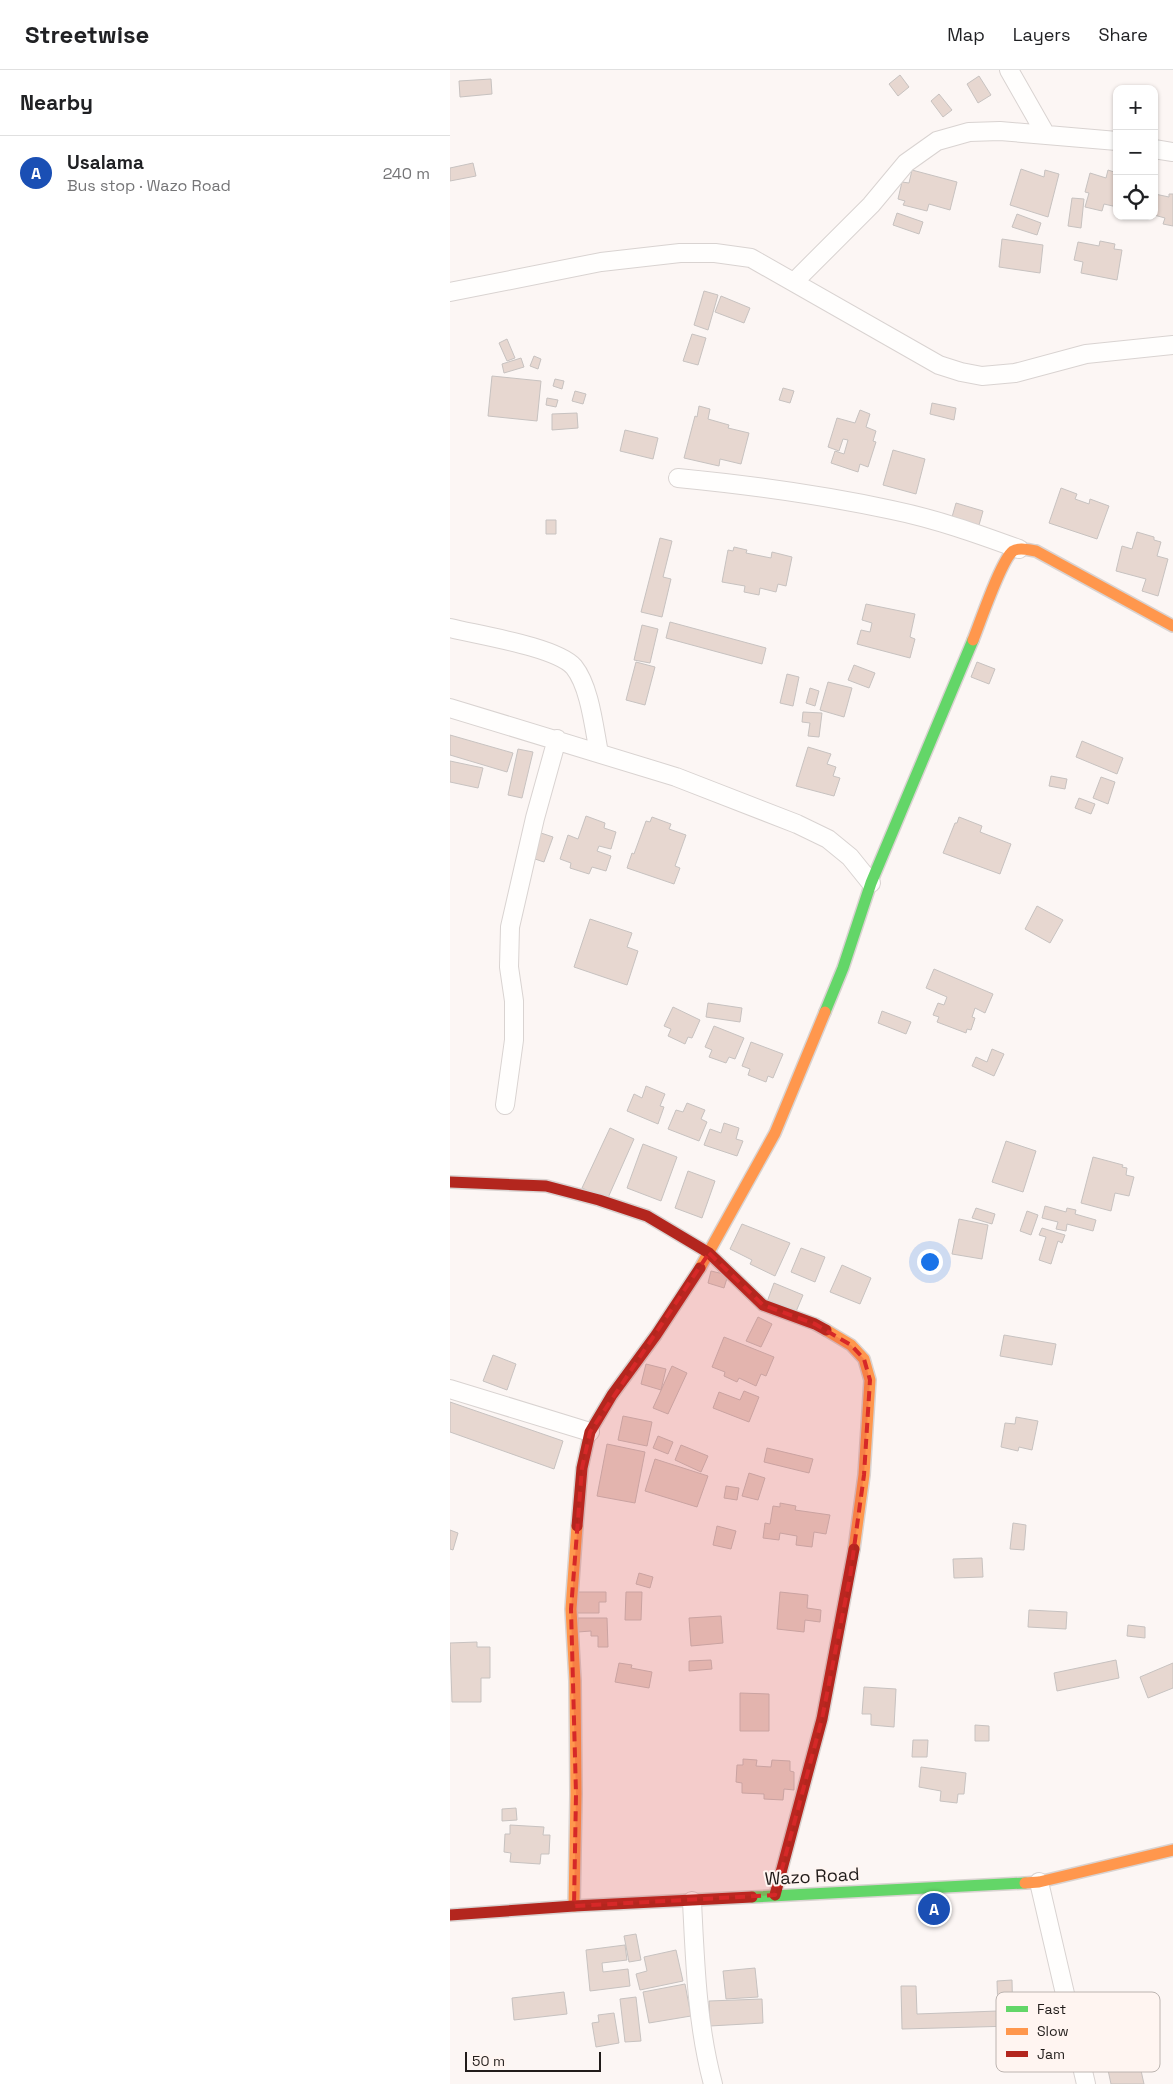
<!DOCTYPE html>
<html lang="en">
<head>
<meta charset="utf-8">
<style>
  body { margin:0; font-family:"Space Grotesk",sans-serif; background:#f2f2f2; color:#202124 }
  .controls { position:absolute; right:15px; top:15px; display:grid; overflow:hidden; border-radius:10px; box-shadow:0 1px 4px #0004 }
  .controls button { width:45px; height:45px; display:grid; place-items:center; padding:0; border:0; border-bottom:1px solid #e0e0e0; background:#fff; color:#202124; font:25px sans-serif }
  .scale { position:absolute; left:15px; bottom:12px; width:136px; box-sizing:border-box; padding-left:5px; border:2px solid #211c1a; border-top:0; font-size:14px; line-height:18px; white-space:nowrap; color:#211c1a; -webkit-text-stroke:4px #fff5f1; paint-order:stroke }
  .you { position:absolute; left:479px; top:1191px; width:18px; height:18px; margin:-12px; border:4px solid #fff; border-radius:50%; background:#1a73e8; box-shadow:0 0 0 8px #1a73e833 }
  .badge { display:grid; place-items:center; width:32px; height:32px; border-radius:50%; background:#6e6866; color:#fff; font-size:16px; font-weight:700 }
  .pin { position:absolute; translate:-50% -50%; border:2px solid #fff; box-shadow:0 1px 5px #0006 }
  .list { margin:0; padding:0; list-style:none }
  h2 { display:flex; justify-content:space-between; align-items:center; height:65px; margin:0; padding:0 20px; font-size:21px }
  h2 small { font-size:16px; font-weight:400; color:#757577 }
  .list li { display:grid; grid-template-columns:32px 1fr auto; gap:15px; align-items:center; box-sizing:border-box; height:75px; padding:0 20px; border-top:1px solid #e0e0e0 }
  .list b { display:block; font-size:19px; white-space:nowrap }
  .list p { margin:0; font-size:16px; white-space:nowrap; color:#757577 }
  .list em { font-size:16px; font-style:normal; color:#757577 }
  .icon { flex:none; width:28px; height:28px; fill:none; stroke:currentColor; stroke-width:2; stroke-linecap:round; stroke-linejoin:round }
  .map { position:relative; flex:none; width:723px; height:2014px; overflow:hidden }
  header { display:flex; align-items:center; gap:30px; box-sizing:border-box; height:70px; padding:0 25px; background:#fff; border-bottom:1px solid #e0e0e0 }
  header strong { font-size:24px }
  nav { display:flex; gap:28px; margin-inline-start:auto; font-size:18px }
  main { display:flex }
  aside { flex:1; background:#fff }
  .map>svg:first-child { display:block }
  .building { fill:#e7d7d0; stroke:#c7c2c0 }
  .lines { fill:none; stroke-linecap:round; stroke-linejoin:round }
  .street-casing { stroke:#d9d3d1; stroke-width:20 }
  .fast-casing { stroke:#d9d3d1; stroke-width:14 }
  .slow-casing { stroke:#d9d3d1; stroke-width:14 }
  .jam-casing { stroke:#d9d3d1; stroke-width:14 }
  .street { stroke:#fffefd; stroke-width:18 }
  .fast { stroke:#63d668; stroke-width:11 }
  .slow { stroke:#ff974d; stroke-width:11 }
  .jam { stroke:#b3261e; stroke-width:11 }
  .marked { fill:#d62828; fill-opacity:0.2; stroke:#d62828; stroke-width:4; stroke-dasharray:10 6; stroke-linejoin:round }
  .labels { text-anchor:middle; dominant-baseline:central; stroke-width:4; stroke-linejoin:round; paint-order:stroke }
  .street-label { font-size:18px; fill:#211c1a; stroke:#fff5f1 }
  .key { fill:#fff5f1; stroke:#bcb4b0; stroke-width:1 }
  .key-label { font-size:14px; fill:#211c1a }
</style>
</head>
<body>
<header>
<strong>Streetwise</strong>
<nav><a>Map</a><a>Layers</a><a>Share</a></nav>
</header>
<main>
<aside>
<h2>Nearby<small></small></h2>
<ul class="list">
<li><span class="badge" style="background:#1a4fb4">A</span><div><b>Usalama</b><p>Bus stop · Wazo Road</p></div><em>240 m</em></li>
</ul>
</aside>
<div class="map">
<svg width="723" height="2014" viewBox="0 0 723 2014">
  <rect width="100%" height="100%" fill="#fcf6f4"/>
  <path class="building" d="M 450,5 L 459,17 L 448,26 L 439,14 Z
    M 529,6 L 541,25 L 528,33 L 517,14 Z
    M 41,9 L 42,24 L 10,27 L 9,11 Z
    M 489,24 L 502,40 L 493,47 L 481,31 Z
    M 23,93 L 26,106 L 0,111 L 0,98 Z
    M 571,99 L 594,107 L 595,100 L 609,104 L 598,147 L 560,135 Z
    M 462,100 L 507,112 L 500,140 L 479,134 L 477,141 L 453,135 L 455,131 L 448,129 L 452,112 L 459,113 Z
    M 658,100 L 667,103 L 667,137 L 654,134 L 652,141 L 635,137 L 639,123 L 635,122 L 640,103 L 656,108 Z
    M 705,124 L 719,127 L 719,124 L 723,124 L 723,156 L 713,154 L 715,148 L 704,145 Z
    M 622,128 L 634,129 L 631,158 L 618,156 Z
    M 447,143 L 473,152 L 469,164 L 443,155 Z
    M 567,144 L 591,153 L 587,165 L 562,157 Z
    M 552,169 L 593,175 L 590,203 L 549,197 Z
    M 650,171 L 665,174 L 664,179 L 672,180 L 667,210 L 631,203 L 633,192 L 624,190 L 628,172 L 649,176 Z
    M 254,221 L 268,225 L 258,260 L 244,255 Z
    M 271,226 L 300,238 L 294,253 L 265,242 Z
    M 242,264 L 256,268 L 248,295 L 233,291 Z
    M 57,269 L 65,288 L 57,291 L 49,273 Z
    M 84,286 L 91,289 L 88,299 L 80,296 Z
    M 71,288 L 74,297 L 54,303 L 52,294 Z
    M 42,306 L 91,311 L 87,351 L 38,346 Z
    M 105,309 L 114,311 L 112,319 L 103,316 Z
    M 333,318 L 344,321 L 340,333 L 329,330 Z
    M 125,321 L 136,324 L 133,334 L 122,331 Z
    M 97,328 L 108,330 L 106,337 L 96,335 Z
    M 482,333 L 506,338 L 504,350 L 480,344 Z
    M 249,336 L 260,339 L 258,349 L 279,355 L 278,358 L 299,363 L 291,394 L 270,389 L 269,396 L 234,388 L 245,346 L 247,347 Z
    M 410,340 L 420,344 L 416,357 L 426,361 L 423,371 L 426,372 L 418,397 L 410,394 L 408,402 L 381,393 L 385,381 L 394,384 L 398,370 L 393,369 L 389,381 L 378,377 L 387,348 L 405,353 Z
    M 127,343 L 128,358 L 102,360 L 102,344 Z
    M 175,360 L 208,368 L 203,389 L 170,381 Z
    M 443,380 L 475,389 L 466,424 L 433,415 Z
    M 611,418 L 627,424 L 625,429 L 639,434 L 640,429 L 659,436 L 647,469 L 599,453 Z
    M 506,433 L 533,441 L 529,455 L 502,447 Z
    M 96,450 L 106,450 L 106,464 L 96,464 Z
    M 687,462 L 704,467 L 704,470 L 711,472 L 707,486 L 718,489 L 708,526 L 692,521 L 696,509 L 666,501 L 672,476 L 682,479 Z
    M 210,468 L 222,471 L 213,507 L 221,509 L 212,547 L 191,542 Z
    M 284,477 L 297,480 L 296,483 L 321,488 L 322,482 L 342,487 L 336,516 L 328,514 L 326,522 L 310,518 L 309,525 L 294,522 L 295,516 L 272,512 L 278,480 L 283,481 Z
    M 416,534 L 465,544 L 460,567 L 465,569 L 460,588 L 407,574 L 411,560 L 420,562 L 422,553 L 412,550 Z
    M 220,552 L 316,578 L 312,594 L 216,568 Z
    M 192,555 L 208,559 L 200,593 L 184,590 Z
    M 186,592 L 205,597 L 195,635 L 176,630 Z
    M 527,592 L 545,599 L 539,614 L 521,607 Z
    M 404,595 L 425,603 L 419,618 L 398,610 Z
    M 337,604 L 349,607 L 343,636 L 330,633 Z
    M 378,612 L 402,618 L 394,647 L 370,640 Z
    M 360,618 L 369,621 L 365,636 L 356,633 Z
    M 353,642 L 372,643 L 369,667 L 358,666 L 360,653 L 352,652 Z
    M 0,665 L 63,683 L 57,702 L 0,685 Z
    M 632,671 L 673,688 L 667,704 L 626,687 Z
    M 358,677 L 381,684 L 377,694 L 386,697 L 383,706 L 390,708 L 384,726 L 346,716 Z
    M 68,679 L 83,682 L 72,728 L 58,725 Z
    M 0,691 L 33,698 L 28,718 L 0,712 Z
    M 601,706 L 617,709 L 615,719 L 599,716 Z
    M 651,707 L 665,712 L 658,734 L 643,728 Z
    M 629,728 L 645,734 L 641,744 L 625,738 Z
    M 136,746 L 155,753 L 154,758 L 166,762 L 161,779 L 149,776 L 147,781 L 161,786 L 156,801 L 142,797 L 139,804 L 120,798 L 121,793 L 110,789 L 118,765 L 128,769 Z
    M 202,747 L 221,754 L 219,759 L 236,765 L 225,796 L 230,798 L 224,814 L 177,798 L 182,783 L 184,784 L 196,751 L 200,752 Z
    M 509,747 L 532,756 L 530,762 L 561,774 L 550,804 L 493,783 L 505,753 L 507,753 Z
    M 88,762 L 103,767 L 94,792 L 79,787 Z
    M 587,836 L 613,850 L 600,873 L 575,859 Z
    M 140,849 L 182,863 L 177,877 L 188,881 L 177,915 L 124,897 Z
    M 484,899 L 543,924 L 535,943 L 525,938 L 522,947 L 525,948 L 521,960 L 517,959 L 516,963 L 487,952 L 489,947 L 483,945 L 488,933 L 494,935 L 497,927 L 476,918 Z
    M 258,933 L 292,938 L 290,952 L 256,947 Z
    M 223,937 L 250,950 L 242,968 L 238,967 L 235,974 L 218,966 L 221,959 L 214,956 Z
    M 432,941 L 461,952 L 456,964 L 428,953 Z
    M 264,956 L 294,968 L 285,989 L 279,987 L 276,993 L 259,987 L 262,980 L 255,977 Z
    M 301,972 L 333,984 L 323,1008 L 318,1006 L 316,1012 L 298,1005 L 300,999 L 292,996 Z
    M 542,979 L 554,984 L 544,1006 L 522,996 L 526,987 L 537,992 Z
    M 196,1016 L 215,1024 L 210,1036 L 214,1037 L 208,1054 L 177,1041 L 184,1024 L 192,1028 Z
    M 237,1033 L 255,1040 L 251,1049 L 257,1052 L 249,1071 L 218,1059 L 226,1040 L 233,1042 Z
    M 274,1053 L 289,1058 L 286,1069 L 293,1071 L 287,1086 L 254,1075 L 260,1059 L 271,1063 Z
    M 160,1058 L 184,1069 L 157,1130 L 132,1118 Z
    M 556,1071 L 586,1081 L 573,1122 L 542,1112 Z
    M 193,1074 L 227,1087 L 211,1131 L 177,1118 Z
    M 643,1087 L 673,1095 L 672,1097 L 677,1098 L 676,1105 L 684,1107 L 679,1126 L 665,1123 L 661,1141 L 631,1133 Z
    M 238,1101 L 265,1111 L 252,1148 L 225,1138 Z
    M 595,1136 L 616,1142 L 617,1138 L 626,1140 L 625,1144 L 646,1150 L 643,1161 L 617,1154 L 616,1161 L 606,1159 L 608,1152 L 592,1148 Z
    M 526,1138 L 545,1144 L 542,1154 L 522,1148 Z
    M 577,1141 L 588,1145 L 581,1165 L 570,1161 Z
    M 509,1149 L 538,1155 L 532,1189 L 502,1184 Z
    M 292,1154 L 340,1173 L 325,1206 L 300,1194 L 302,1190 L 280,1179 Z
    M 592,1158 L 615,1165 L 612,1173 L 608,1171 L 601,1194 L 589,1190 L 596,1167 L 589,1165 Z
    M 351,1178 L 375,1187 L 365,1212 L 341,1202 Z
    M 392,1195 L 421,1208 L 410,1234 L 380,1222 Z
    M 261,1201 L 278,1205 L 274,1218 L 258,1213 Z
    M 324,1213 L 353,1225 L 345,1244 L 317,1232 Z
    M 308,1247 L 322,1254 L 311,1277 L 296,1271 Z
    M 554,1265 L 606,1274 L 602,1295 L 550,1286 Z
    M 274,1267 L 324,1287 L 316,1306 L 311,1304 L 306,1316 L 289,1308 L 287,1312 L 274,1306 L 275,1302 L 262,1297 Z
    M 43,1285 L 66,1294 L 57,1320 L 33,1311 Z
    M 196,1294 L 216,1299 L 211,1320 L 191,1314 Z
    M 222,1296 L 237,1303 L 218,1344 L 203,1338 Z
    M 294,1321 L 309,1327 L 299,1352 L 263,1338 L 269,1322 L 290,1330 Z
    M 0,1332 L 113,1371 L 104,1399 L 0,1362 Z
    M 173,1346 L 202,1352 L 197,1376 L 168,1370 Z
    M 566,1347 L 588,1351 L 582,1380 L 569,1377 L 568,1381 L 551,1377 L 555,1353 L 565,1354 Z
    M 208,1366 L 223,1372 L 218,1384 L 203,1378 Z
    M 157,1374 L 195,1382 L 185,1433 L 147,1426 Z
    M 231,1375 L 258,1386 L 251,1402 L 225,1390 Z
    M 317,1378 L 363,1389 L 359,1403 L 314,1392 Z
    M 205,1389 L 258,1406 L 247,1437 L 195,1421 Z
    M 299,1403 L 315,1408 L 308,1430 L 292,1426 Z
    M 276,1416 L 289,1418 L 287,1430 L 274,1428 Z
    M 330,1433 L 346,1436 L 345,1440 L 380,1445 L 376,1464 L 364,1462 L 362,1477 L 346,1475 L 347,1466 L 330,1463 L 329,1470 L 313,1468 L 315,1453 L 320,1454 L 323,1436 L 330,1437 Z
    M 563,1453 L 576,1455 L 574,1480 L 560,1479 Z
    M 267,1456 L 286,1461 L 281,1479 L 263,1475 Z
    M 0,1460 L 8,1463 L 3,1480 L 0,1479 Z
    M 532,1488 L 533,1507 L 504,1508 L 503,1489 Z
    M 189,1503 L 203,1507 L 200,1518 L 186,1514 Z
    M 123,1522 L 156,1522 L 156,1532 L 149,1532 L 149,1543 L 123,1543 Z
    M 176,1522 L 192,1522 L 191,1550 L 175,1550 Z
    M 330,1522 L 358,1525 L 357,1538 L 371,1540 L 370,1552 L 355,1550 L 354,1562 L 327,1559 Z
    M 579,1540 L 617,1542 L 616,1559 L 578,1557 Z
    M 271,1546 L 273,1573 L 241,1576 L 239,1548 Z
    M 128,1548 L 157,1548 L 158,1577 L 148,1577 L 148,1566 L 141,1566 L 141,1561 L 128,1562 Z
    M 678,1555 L 695,1557 L 695,1568 L 677,1566 Z
    M 27,1572 L 27,1577 L 40,1577 L 40,1608 L 31,1608 L 31,1632 L 2,1632 L 0,1573 Z
    M 261,1590 L 262,1599 L 239,1601 L 239,1591 Z
    M 666,1590 L 669,1608 L 607,1621 L 604,1603 Z
    M 169,1593 L 182,1595 L 181,1598 L 202,1602 L 199,1618 L 165,1612 Z
    M 723,1593 L 723,1618 L 698,1628 L 690,1607 Z
    M 414,1617 L 446,1619 L 444,1657 L 421,1655 L 421,1644 L 412,1644 Z
    M 290,1623 L 319,1624 L 319,1661 L 290,1661 Z
    M 525,1655 L 539,1656 L 539,1671 L 525,1671 Z
    M 463,1670 L 478,1670 L 477,1687 L 462,1687 Z
    M 293,1689 L 307,1690 L 306,1696 L 321,1697 L 322,1690 L 340,1691 L 340,1701 L 344,1702 L 344,1720 L 334,1719 L 333,1730 L 314,1729 L 314,1724 L 292,1723 L 292,1713 L 286,1712 L 287,1695 L 293,1695 Z
    M 471,1697 L 516,1703 L 514,1724 L 508,1724 L 507,1733 L 490,1731 L 491,1721 L 469,1717 Z
    M 66,1738 L 67,1750 L 52,1751 L 52,1739 Z
    M 60,1755 L 94,1757 L 93,1765 L 100,1765 L 99,1784 L 91,1784 L 90,1794 L 60,1792 L 61,1783 L 54,1782 L 55,1764 L 60,1764 Z
    M 186,1864 L 191,1890 L 179,1892 L 174,1866 Z
    M 175,1875 L 177,1890 L 152,1893 L 153,1902 L 178,1899 L 180,1916 L 140,1921 L 136,1880 Z
    M 226,1880 L 233,1911 L 190,1920 L 186,1904 L 197,1901 L 194,1887 Z
    M 305,1898 L 308,1927 L 276,1929 L 273,1901 Z
    M 562,1910 L 563,1956 L 452,1959 L 451,1916 L 466,1916 L 467,1944 L 548,1941 L 547,1911 Z
    M 235,1914 L 241,1946 L 199,1953 L 193,1922 Z
    M 114,1922 L 117,1944 L 64,1950 L 62,1928 Z
    M 186,1927 L 191,1971 L 175,1972 L 170,1929 Z
    M 312,1929 L 313,1953 L 260,1956 L 259,1931 Z
    M 164,1943 L 169,1973 L 146,1977 L 142,1953 L 149,1952 L 148,1945 Z
    M 680,1951 L 694,2014 L 661,2014 L 649,1958 Z"/>
  <g class="lines">
    <g class="street-casing">
      <path id="street" d="M 559,0 L 596,65
        M 704,79 L 723,82
        M 344,212 L 421,135 L 456,93 L 487,71 L 519,62 L 550,61 L 667,71
        M 0,222 L 151,192 L 230,183 L 265,183 L 301,188 L 489,295 L 511,302 L 532,306 L 565,303 L 636,284 L 723,275
        M 228,408 C 300,415 372,425 442,440 C 486,449 528,464 569,479
        M 0,558 C 28,565 107,577 124,597 C 140,617 144,658 149,683
        M 0,638 L 226,707 L 347,754 L 378,769 L 400,787 L 421,813
        M 55,1035 L 64,970 L 64,931 L 59,897 L 60,857 L 85,748 L 107,669
        M 0,1319 L 140,1362
        M 589,1812 L 636,2014
        M 242,1831 C 245,1892 247,1955 263,2014"/>
    </g>
    <g class="fast-casing">
      <path id="fast" d="M 375,942 L 393,898 L 421,813 L 523,570
        M 302,1827 L 575,1813"/>
    </g>
    <g class="slow-casing">
      <path id="slow" d="M 523,570 C 530,553 551,490 563,481 C 569,477 579,480 586,481 L 723,556
        M 250,1198 L 325,1063 L 375,942
        M 376,1260 L 401,1275 L 414,1289 L 420,1310 L 414,1405 L 404,1479
        M 575,1813 L 589,1812 L 723,1780
        M 124,1836 L 126,1724 L 125,1611 L 121,1539 L 127,1456"/>
    </g>
    <g class="jam-casing">
      <path id="jam" d="M 0,1112 L 96,1116 L 149,1130 L 197,1146 L 259,1183 L 313,1235 L 365,1254 L 376,1260
        M 127,1456 L 132,1398 L 140,1362 L 162,1325 L 206,1265 L 250,1198
        M 325,1825 L 372,1649 L 404,1479
        M 0,1845 L 124,1836 L 302,1827"/>
    </g>
    <use href="#street" class="street"/>
    <use href="#fast" class="fast"/>
    <use href="#slow" class="slow"/>
    <use href="#jam" class="jam"/>
  </g>
  <path class="marked" d="M 259,1183 L 313,1235 L 365,1254 L 401,1275 L 414,1289 L 420,1310 L 414,1405 L 400,1507 L 372,1649 L 325,1825 L 124,1836 L 126,1724 L 121,1539 L 132,1398 L 140,1362 Z"/>
  <g class="labels">
    <g class="street-label">
      <text transform="translate(362 1806) rotate(-3)">Wazo Road</text>
    </g>
  </g>
  <rect x="546" y="1922" width="164" height="80" rx="8" class="key"/>
  <rect x="556" y="1936" width="22" height="6" fill="#63d668"/>
  <rect x="556" y="1958" width="22" height="7" fill="#ff974d"/>
  <rect x="556" y="1981" width="22" height="6" fill="#b3261e"/>
  <g class="key-label">
    <text x="587" y="1944">Fast</text>
    <text x="587" y="1966">Slow</text>
    <text x="587" y="1989">Jam</text>
  </g>
</svg>
<div class="controls">
<button>+</button>
<button>−</button>
<button><svg class="icon" aria-label="locate" viewBox="0 0 24 24"><circle cx="12" cy="12" r="6"/><path d="M12 2v4M12 18v4M2 12h4M18 12h4"/></svg></button>
</div>
<div class="scale">50 m</div>
<div class="you"></div>
<div class="pin badge" style="left:484px;top:1839px;background:#1a4fb4">A</div>
</div>
</main>
</body>
</html>
